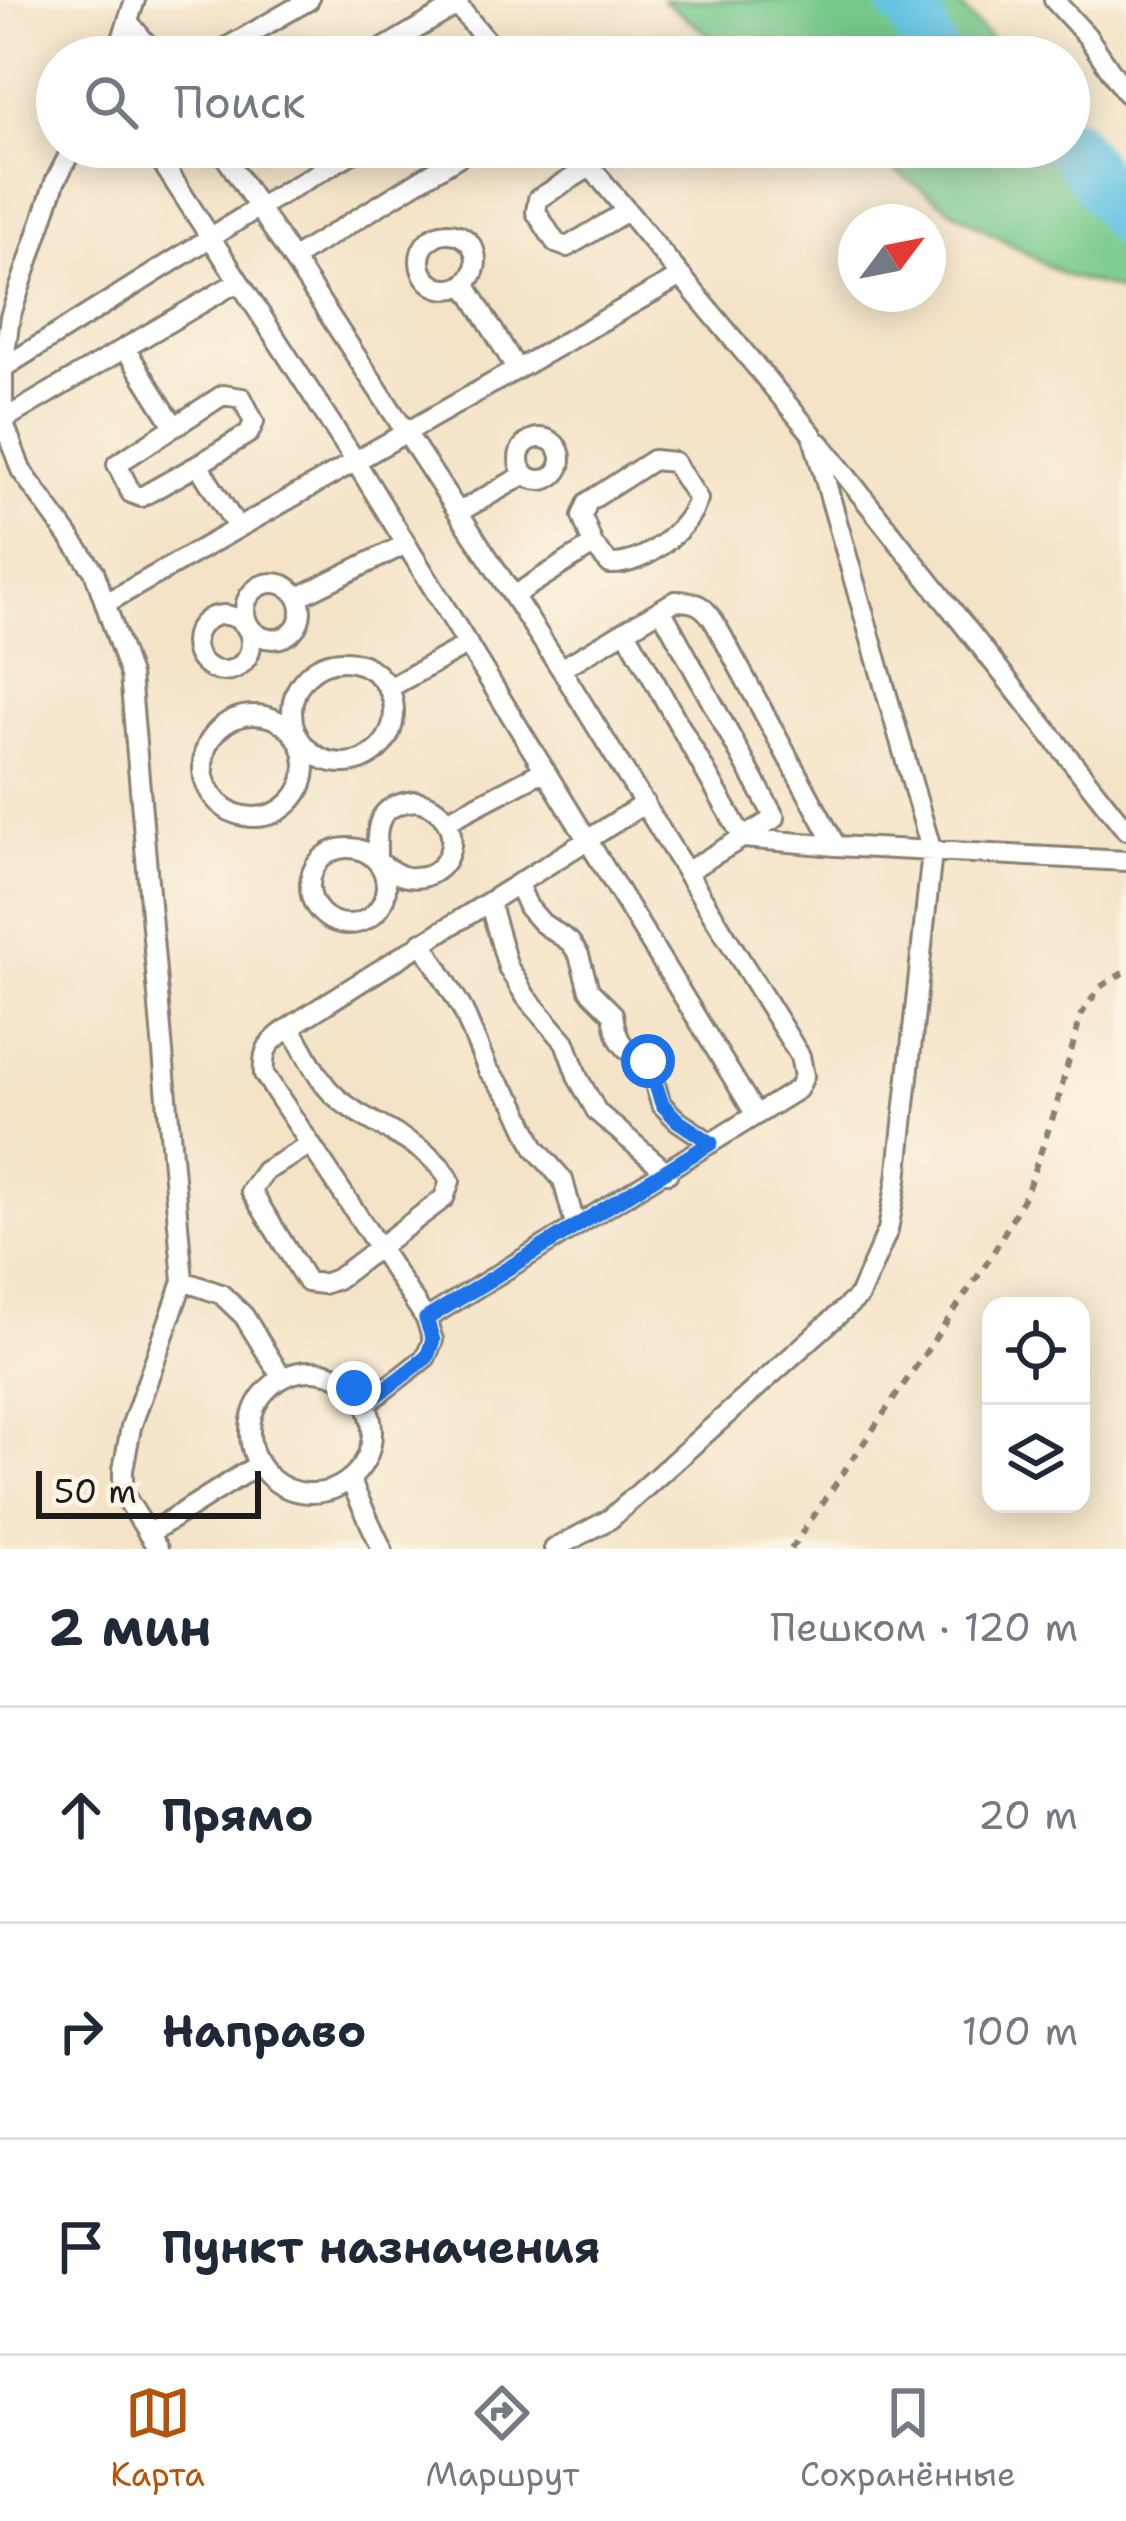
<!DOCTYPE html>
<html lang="ru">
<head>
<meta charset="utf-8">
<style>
  body { margin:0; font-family:"Shantell Sans",sans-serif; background:#f2f2f3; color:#1f2937 }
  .controls { position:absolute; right:36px; bottom:36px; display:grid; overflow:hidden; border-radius:24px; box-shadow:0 6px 30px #0003 }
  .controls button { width:108px; height:108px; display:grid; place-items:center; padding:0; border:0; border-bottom:3px solid #e0e1e3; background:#fff; color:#1f2937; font:60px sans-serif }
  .compass { position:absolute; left:838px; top:204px; width:108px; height:108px; border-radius:50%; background:#fff; box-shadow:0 6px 30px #0003; rotate:58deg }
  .scale { position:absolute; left:36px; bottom:30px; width:225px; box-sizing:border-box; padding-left:12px; border:6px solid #1c1c1c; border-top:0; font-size:33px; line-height:42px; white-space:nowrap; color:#1c1c1c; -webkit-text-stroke:9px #fcf5e5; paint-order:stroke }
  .stop { position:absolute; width:36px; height:36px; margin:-27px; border:9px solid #1a73e8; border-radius:50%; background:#fff }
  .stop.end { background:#1a73e8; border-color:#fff; box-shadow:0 3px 12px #0008 }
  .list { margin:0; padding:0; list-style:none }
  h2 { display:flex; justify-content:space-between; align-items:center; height:156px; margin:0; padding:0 48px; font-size:51px }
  h2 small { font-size:39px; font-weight:400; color:#747a83 }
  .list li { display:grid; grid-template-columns:78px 1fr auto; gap:36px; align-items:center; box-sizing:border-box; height:216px; padding:0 48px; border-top:3px solid #e0e1e3 }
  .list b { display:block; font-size:45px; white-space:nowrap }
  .list em { font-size:39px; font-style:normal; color:#747a83 }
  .icon { flex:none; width:66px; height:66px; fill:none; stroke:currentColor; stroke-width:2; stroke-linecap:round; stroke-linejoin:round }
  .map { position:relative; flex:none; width:1126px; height:1549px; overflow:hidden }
  .search { position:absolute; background:#fff; box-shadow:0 6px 30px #0003; left:36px; right:36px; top:36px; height:132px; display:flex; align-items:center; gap:30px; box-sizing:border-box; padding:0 42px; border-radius:66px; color:#747a83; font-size:45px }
  .sheet { height:804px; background:#fff }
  nav { display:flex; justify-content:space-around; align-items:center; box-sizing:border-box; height:168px; border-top:3px solid #e0e1e3; background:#fff; font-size:33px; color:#747a83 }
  nav a { display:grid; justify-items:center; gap:6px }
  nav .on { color:#b45309 }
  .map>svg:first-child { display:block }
  .green { fill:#76c98b; stroke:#497254; stroke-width:3 }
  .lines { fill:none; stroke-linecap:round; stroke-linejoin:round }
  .river { stroke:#65c4e3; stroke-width:54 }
  .lane-casing { stroke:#888072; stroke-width:24 }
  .path { stroke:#888072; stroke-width:6; stroke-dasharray:9 9; stroke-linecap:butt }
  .lane { stroke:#fff; stroke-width:18 }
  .route { stroke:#1a73e8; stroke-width:15 }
</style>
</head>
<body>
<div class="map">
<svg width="1126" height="1549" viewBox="0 0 1126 1549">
  <rect width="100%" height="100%" fill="#fcf5e5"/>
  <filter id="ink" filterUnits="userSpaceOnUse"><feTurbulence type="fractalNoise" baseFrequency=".00833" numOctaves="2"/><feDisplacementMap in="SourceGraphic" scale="24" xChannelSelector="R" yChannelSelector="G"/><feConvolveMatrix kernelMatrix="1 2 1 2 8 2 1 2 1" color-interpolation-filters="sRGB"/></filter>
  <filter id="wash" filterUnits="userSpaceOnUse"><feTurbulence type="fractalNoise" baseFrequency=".004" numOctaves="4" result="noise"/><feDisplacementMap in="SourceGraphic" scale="48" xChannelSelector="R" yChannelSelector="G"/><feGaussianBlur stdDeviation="2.7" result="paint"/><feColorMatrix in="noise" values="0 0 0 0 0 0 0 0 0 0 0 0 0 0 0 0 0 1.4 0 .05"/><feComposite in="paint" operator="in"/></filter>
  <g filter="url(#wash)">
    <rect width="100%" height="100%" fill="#f4e3c7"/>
    <path class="green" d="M 663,0 L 954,0 L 1008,57 L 737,57 Z
      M 1069,134 L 1126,208 L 1126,292 L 1064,275 L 958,214 L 860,147 L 1069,147 Z"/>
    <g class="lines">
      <path class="river" d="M 903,0 L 915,13 L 932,57
        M 1069,143 L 1126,219"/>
    </g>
  </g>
  <g filter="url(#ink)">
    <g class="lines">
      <g class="lane-casing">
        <path id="lane" d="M 453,0 L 500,57
          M 1054,0 L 1087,36 L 1126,93
          M 128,21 L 157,57
          M 116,57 L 135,0
          M 210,57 L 309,0
          M 369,57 L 457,5
          M 73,147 L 55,182 L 10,317 L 3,368 L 3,420 L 21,470 L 94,571 L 130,675 L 183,1281 L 131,1427 L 123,1470 L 123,1493 L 158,1549
          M 152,147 L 354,459 L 756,1115
          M 219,147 L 561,669 L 800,1056 L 804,1076 L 798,1089 L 426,1319 L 264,1074 C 262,1048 269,1042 290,1027 C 408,951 528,879 645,803
          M 590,167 L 538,199 L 536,212 L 556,243 L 567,247 L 627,211
          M420 261a28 28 0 1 1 56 0a28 28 0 1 1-56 0Z
          M 292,259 L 474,147
          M 465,284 L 516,368
          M 3,368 L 259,207 L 363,147
          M 3,420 L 125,348
          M 173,424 L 125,348 L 239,281
          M519 459a21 21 0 1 1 42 0a21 21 0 1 1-42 0Z
          M 820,443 L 1126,830
          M 198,465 L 141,497 L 131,493 L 117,464 L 223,395 L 242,398 L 254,422 L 249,433 L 198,465 L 237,527
          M 459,512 L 524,475
          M245 611a28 28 0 1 1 56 0a28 28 0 1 1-56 0Z
          M 513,596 L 593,545 L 582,516 L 588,502 L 653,460 L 674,462 L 698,499 C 687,531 645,565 610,564 L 593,545
          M 298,597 L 406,544
          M 108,602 L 681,276
          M 661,609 L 775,818 L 686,872
          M195 643a28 28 0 1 1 56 0a28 28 0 1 1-56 0Z
          M 626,631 L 743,838 L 836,846
          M292 712a51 51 0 1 1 102 0a51 51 0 1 1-102 0Z
          M 561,669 L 675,601 C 696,601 704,605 715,623 L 836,846 L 1126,861
          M 389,688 L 468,644
          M203 766a51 51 0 1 1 102 0a51 51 0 1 1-102 0Z
          M 416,801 C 474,813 454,890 403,876 C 393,873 385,866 377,861 C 377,828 373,805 416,801 Z
          M 447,821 L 545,770
          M310 886a38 38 0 1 1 76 0a38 38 0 1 1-76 0Z
          M 518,884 L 528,907 L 542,923 L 570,942 L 579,955 L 589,990 L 613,1014 C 616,1040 623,1052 648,1061 L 661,1104 L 678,1121 L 711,1143
          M 490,905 L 508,967 L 526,997 L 565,1042 L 578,1078 L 597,1112 L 668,1173
          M 422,942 L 463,1010 L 488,1070 L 514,1102 L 535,1148 L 563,1180 L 575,1225
          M 290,1027 C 303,1047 314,1074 330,1091 C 362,1125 431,1141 450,1181 L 444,1198 L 337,1279 L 323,1284 L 307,1282 L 251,1191 L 265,1171 L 309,1146
          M 183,1281 L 221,1294 L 244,1316 L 282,1378
          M250 1432a61 61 0 1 1 122 0a61 61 0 1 1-122 0Z
          M 366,1404 L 426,1357 L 433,1340 L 426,1319
          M 350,1480 L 382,1549
          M 148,1534 L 259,1464
          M 554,1549 L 610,1519 L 859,1296 L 888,1230 L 897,1180 L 932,852 L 812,434 L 574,147"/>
      </g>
      <path class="path" d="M 791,1549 L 991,1257 L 1027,1191 L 1055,1111 L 1081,1015 L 1100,987 L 1126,971"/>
      <use href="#lane" class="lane"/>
    </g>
  </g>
  <g class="lines" filter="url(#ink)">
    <path class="route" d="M 354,1388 L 366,1404 L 427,1357 L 433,1340 L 426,1319 L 711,1143 L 678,1121 L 662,1104 L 648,1061"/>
  </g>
</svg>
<div class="controls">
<button><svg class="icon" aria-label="locate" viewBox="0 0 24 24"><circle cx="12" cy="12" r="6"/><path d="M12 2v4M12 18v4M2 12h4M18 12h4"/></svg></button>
<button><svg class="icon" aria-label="layers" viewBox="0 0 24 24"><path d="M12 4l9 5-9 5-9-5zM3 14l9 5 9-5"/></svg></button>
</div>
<svg class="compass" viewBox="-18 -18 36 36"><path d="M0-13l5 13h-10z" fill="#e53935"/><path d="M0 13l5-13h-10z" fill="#747a83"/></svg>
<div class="scale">50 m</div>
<div class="stop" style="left:648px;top:1061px"></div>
<div class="stop end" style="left:354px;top:1388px"></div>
<div class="search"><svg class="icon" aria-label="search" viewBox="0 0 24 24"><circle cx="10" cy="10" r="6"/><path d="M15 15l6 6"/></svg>Поиск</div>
</div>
<section class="sheet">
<h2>2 мин<small>Пешком · 120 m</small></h2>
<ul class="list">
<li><svg class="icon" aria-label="ahead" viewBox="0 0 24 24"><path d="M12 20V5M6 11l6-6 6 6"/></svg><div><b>Прямо</b></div><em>20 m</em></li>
<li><svg class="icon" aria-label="right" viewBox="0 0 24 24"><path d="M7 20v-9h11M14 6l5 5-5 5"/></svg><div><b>Направо</b></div><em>100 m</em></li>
<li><svg class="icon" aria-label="arrive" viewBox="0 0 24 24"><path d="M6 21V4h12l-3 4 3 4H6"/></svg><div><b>Пункт назначения</b></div></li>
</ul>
</section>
<nav>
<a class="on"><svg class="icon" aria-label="map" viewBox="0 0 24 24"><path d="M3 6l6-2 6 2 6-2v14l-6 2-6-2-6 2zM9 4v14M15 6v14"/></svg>Карта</a>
<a><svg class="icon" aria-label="directions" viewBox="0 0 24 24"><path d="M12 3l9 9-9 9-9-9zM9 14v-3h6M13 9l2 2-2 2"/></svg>Маршрут</a>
<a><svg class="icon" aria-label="saved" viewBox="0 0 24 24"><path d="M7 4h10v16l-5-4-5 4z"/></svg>Сохранённые</a>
</nav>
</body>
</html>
